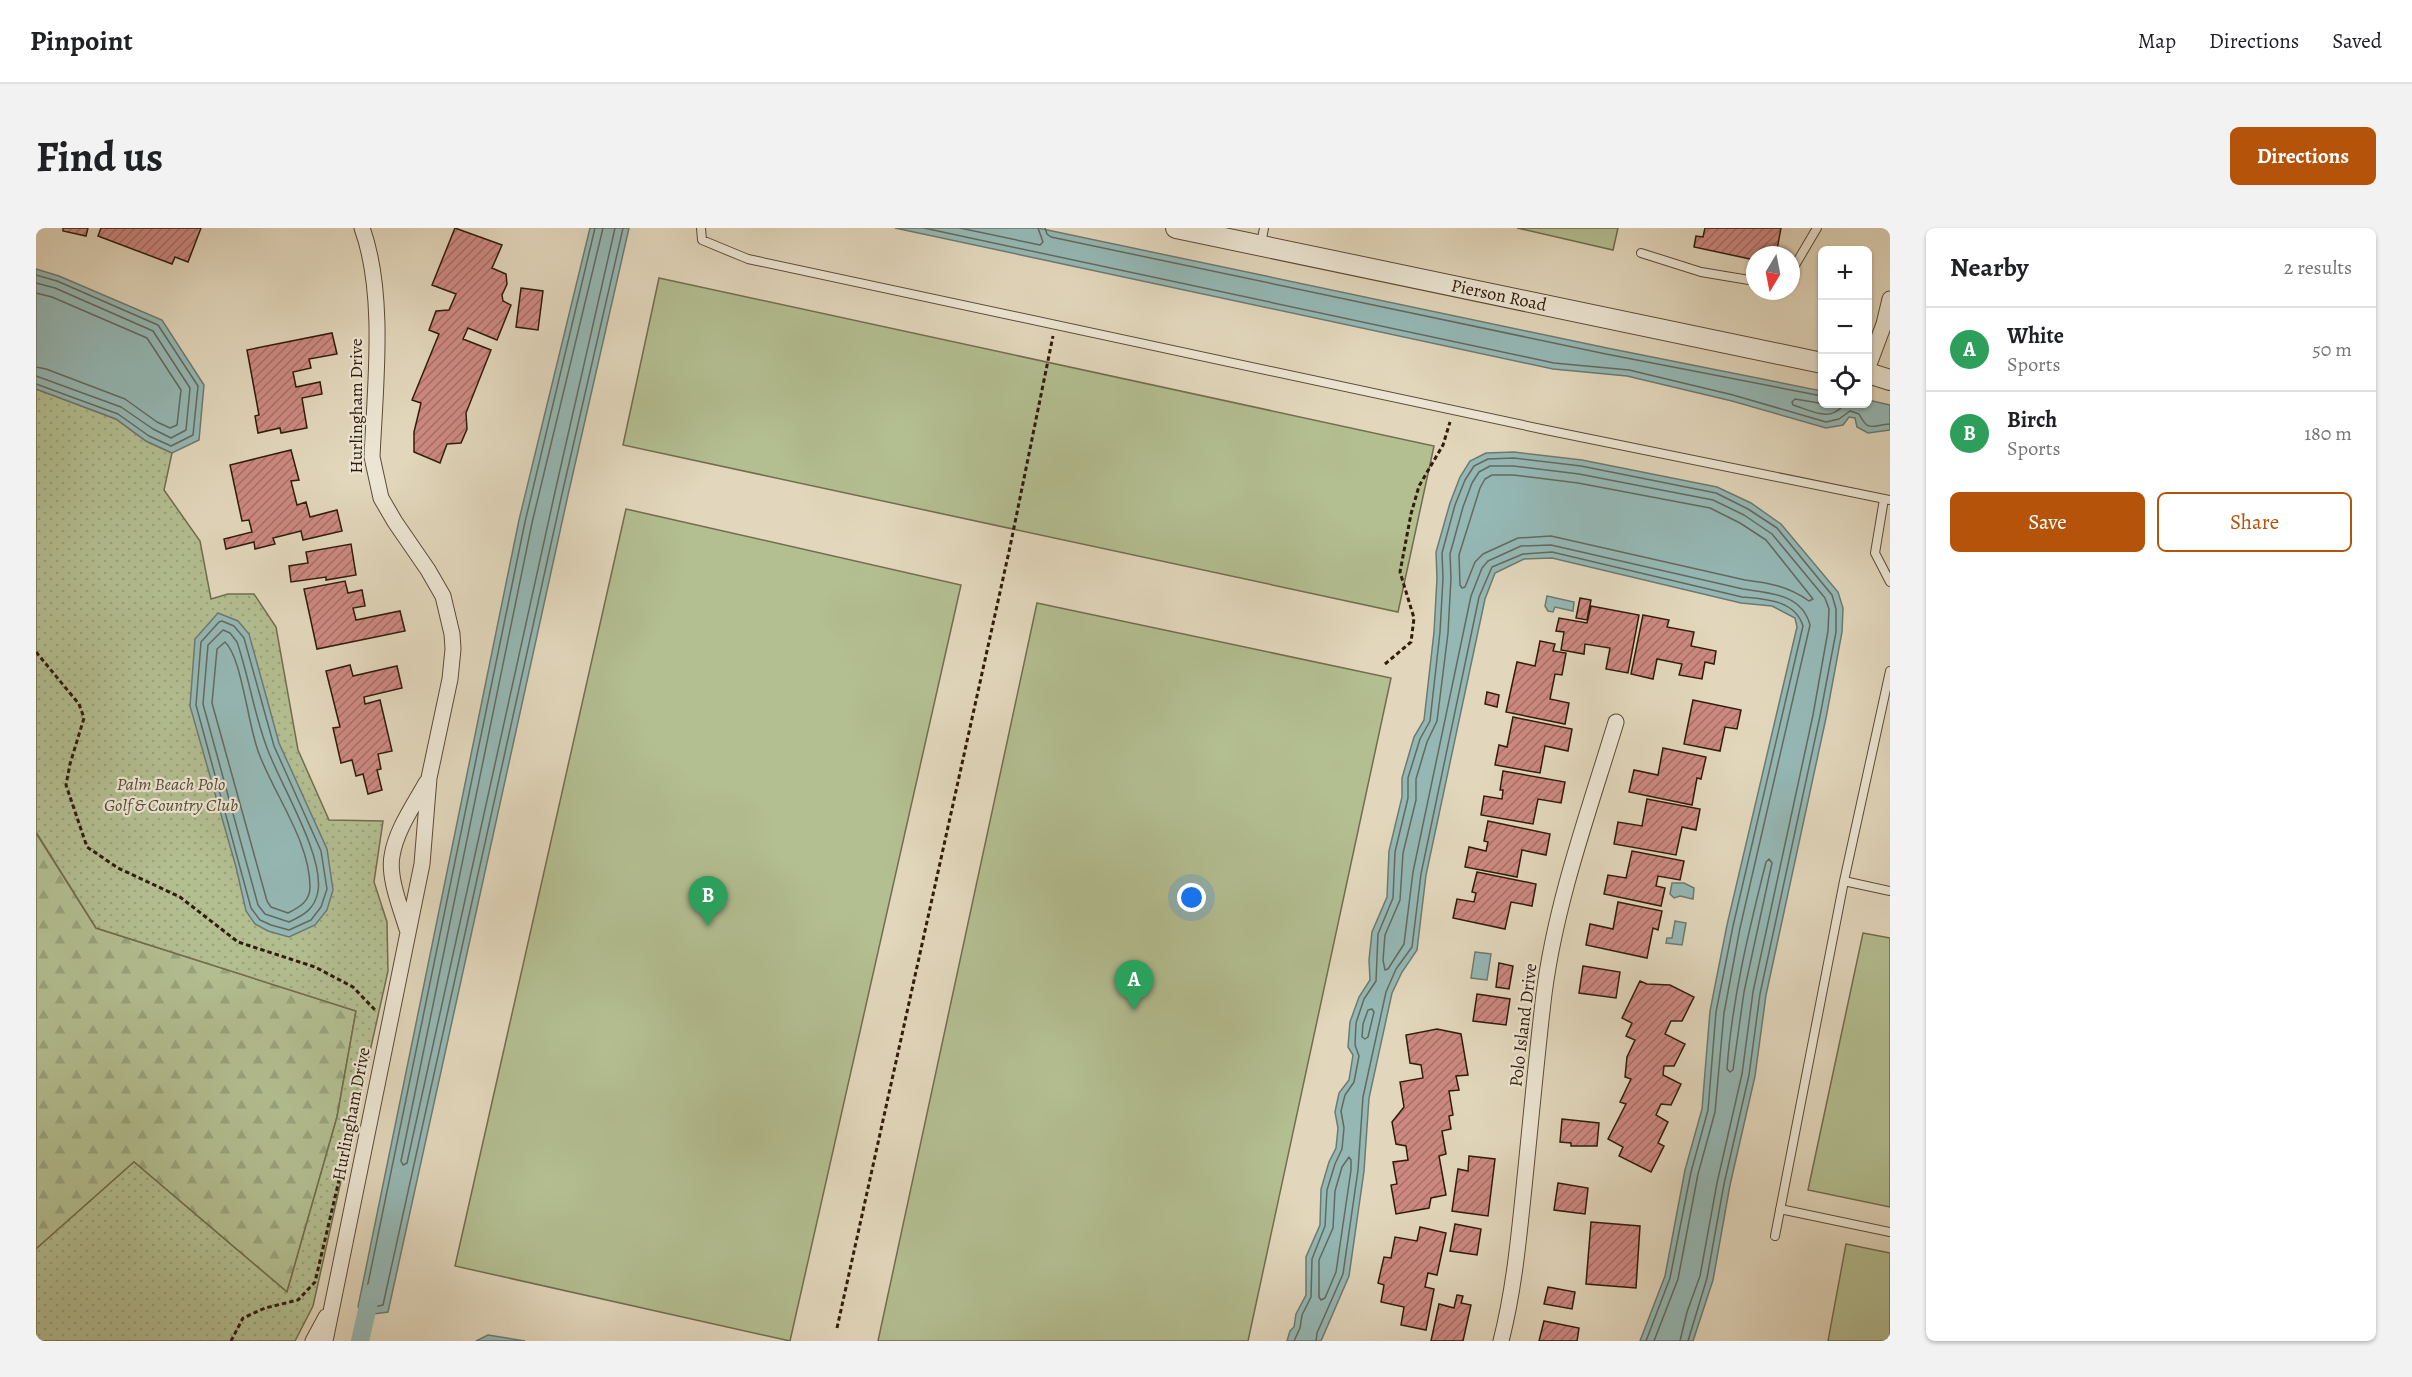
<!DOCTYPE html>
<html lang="en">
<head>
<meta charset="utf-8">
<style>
  body { margin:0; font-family:Alegreya,serif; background:#f2f2f2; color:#202124 }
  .controls { position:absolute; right:18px; top:18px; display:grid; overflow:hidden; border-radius:9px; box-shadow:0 2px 4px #0004 }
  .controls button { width:54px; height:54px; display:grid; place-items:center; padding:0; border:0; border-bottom:2px solid #e0e0e0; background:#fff; color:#202124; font:30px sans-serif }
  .compass { position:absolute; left:1710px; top:18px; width:54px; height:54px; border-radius:50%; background:#fff; box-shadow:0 2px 4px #0004; rotate:190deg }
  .you { position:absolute; left:1156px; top:670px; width:21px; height:21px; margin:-15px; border:4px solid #fff; border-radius:50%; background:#1a73e8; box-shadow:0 0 0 9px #1a73e833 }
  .badge { display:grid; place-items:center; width:39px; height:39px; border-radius:50%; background:#b45309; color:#fff; font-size:20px; font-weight:700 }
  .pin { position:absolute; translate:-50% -50px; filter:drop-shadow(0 2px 3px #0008) }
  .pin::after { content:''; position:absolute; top:32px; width:21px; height:18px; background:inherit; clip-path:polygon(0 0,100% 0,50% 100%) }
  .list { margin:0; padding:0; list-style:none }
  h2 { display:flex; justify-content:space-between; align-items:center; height:78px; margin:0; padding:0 24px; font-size:26px }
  h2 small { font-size:20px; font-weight:400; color:#757577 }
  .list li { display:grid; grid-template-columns:39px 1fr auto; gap:18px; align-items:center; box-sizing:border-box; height:84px; padding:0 24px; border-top:2px solid #e0e0e0 }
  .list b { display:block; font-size:22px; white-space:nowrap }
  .list p { margin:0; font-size:20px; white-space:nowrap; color:#757577 }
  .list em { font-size:20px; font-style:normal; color:#757577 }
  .actions { display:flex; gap:12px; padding:18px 24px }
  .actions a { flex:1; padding:14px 0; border:2px solid #b45309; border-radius:9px; text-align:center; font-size:21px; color:#b45309 }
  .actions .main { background:#b45309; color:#fff }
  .icon { flex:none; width:33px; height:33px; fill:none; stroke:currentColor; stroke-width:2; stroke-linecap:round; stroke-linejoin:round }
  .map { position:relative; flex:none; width:1854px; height:1113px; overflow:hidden; border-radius:9px }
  header { display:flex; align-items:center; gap:36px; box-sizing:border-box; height:84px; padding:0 30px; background:#fff; border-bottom:2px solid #e0e0e0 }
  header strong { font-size:28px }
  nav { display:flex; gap:33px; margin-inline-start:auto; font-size:21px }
  .intro { display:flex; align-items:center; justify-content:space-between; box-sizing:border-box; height:144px; padding:0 36px }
  h1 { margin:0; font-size:42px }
  .button { padding:15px 27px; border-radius:9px; background:#b45309; color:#fff; font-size:21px; font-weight:700 }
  main { display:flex; gap:36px; padding:0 36px }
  aside { flex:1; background:#fff; border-radius:9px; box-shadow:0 2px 4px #0004 }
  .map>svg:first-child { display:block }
  .grass { fill:#b3be91; stroke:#726d4e; stroke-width:1.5 }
  .forest { fill:url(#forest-firs); stroke:#726d4e; stroke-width:1.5 }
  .park { fill:url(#park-dots); stroke:#726d4e; stroke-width:1.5 }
  .water { fill:#95b8b5; stroke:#6d7a71; stroke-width:1.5 }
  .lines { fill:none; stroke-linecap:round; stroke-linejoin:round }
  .shore { stroke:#626a60; stroke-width:1.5 }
  .canal { stroke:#95b8b5; stroke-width:18 }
  .building { fill:url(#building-hatch); stroke:#301c0b; stroke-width:1.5 }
  .service-casing { stroke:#5c4b37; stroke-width:10 }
  .minor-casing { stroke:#5c4b37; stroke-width:17 }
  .tertiary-casing { stroke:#5c4b37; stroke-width:22 }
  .path { stroke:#301c0b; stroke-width:3; stroke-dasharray:4.5 3; stroke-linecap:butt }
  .service { stroke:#ece5d3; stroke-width:8 }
  .minor { stroke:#ece5d3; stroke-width:15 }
  .tertiary { stroke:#ece5d3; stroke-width:20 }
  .labels { text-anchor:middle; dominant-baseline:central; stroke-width:4.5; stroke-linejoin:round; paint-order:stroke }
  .street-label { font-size:18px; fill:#301c0b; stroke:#ece5d3 }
  .park-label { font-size:18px; font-style:italic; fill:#574d33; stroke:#ece5d3 }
</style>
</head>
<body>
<header>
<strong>Pinpoint</strong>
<nav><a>Map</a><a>Directions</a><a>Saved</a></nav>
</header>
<div class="intro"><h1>Find us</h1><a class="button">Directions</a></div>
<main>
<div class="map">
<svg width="1854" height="1113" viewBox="0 0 1854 1113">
  <defs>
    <pattern id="forest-firs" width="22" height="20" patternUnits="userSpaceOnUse" patternTransform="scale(1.5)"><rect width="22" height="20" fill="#b3be91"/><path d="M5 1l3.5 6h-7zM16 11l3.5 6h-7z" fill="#9aa37c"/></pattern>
    <pattern id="park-dots" width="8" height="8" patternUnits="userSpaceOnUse" patternTransform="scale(1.5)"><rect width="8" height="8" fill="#b3be91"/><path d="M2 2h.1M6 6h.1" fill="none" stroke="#9aa37c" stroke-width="1.8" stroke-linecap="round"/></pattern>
    <pattern id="building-hatch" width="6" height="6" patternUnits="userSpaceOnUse" patternTransform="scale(1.5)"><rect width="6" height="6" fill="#cd8981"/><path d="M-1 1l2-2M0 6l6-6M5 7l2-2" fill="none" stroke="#a76f68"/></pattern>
  </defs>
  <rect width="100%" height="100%" fill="#e2d7bc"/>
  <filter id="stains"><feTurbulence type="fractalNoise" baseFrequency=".00333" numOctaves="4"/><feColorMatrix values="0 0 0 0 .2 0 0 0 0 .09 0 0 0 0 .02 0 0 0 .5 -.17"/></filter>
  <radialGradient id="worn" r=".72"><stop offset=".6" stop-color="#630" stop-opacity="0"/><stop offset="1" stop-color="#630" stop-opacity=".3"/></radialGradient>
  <path class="grass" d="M 1481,0 L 1582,0 L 1577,22 Z
    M 623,50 L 1398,218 L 1362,384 L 587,217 Z
    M 590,281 L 925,357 L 754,1113 L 419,1038 Z
    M 1001,375 L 1355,450 L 1212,1113 L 842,1113 Z
    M 1827,705 L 1854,710 L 1854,979 L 1772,962 Z
    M 1810,1016 L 1854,1025 L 1854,1113 L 1792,1113 Z"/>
  <path class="forest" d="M 0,605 L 60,700 L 320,783 L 301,889 L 251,1064 L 98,934 L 0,1021 Z"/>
  <path class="park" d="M 0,161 L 80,191 L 110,213 L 136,225 L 128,262 L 164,313 L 175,371 L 192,366 L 218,366 L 240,399 L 262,522 L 293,592 L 347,593 L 338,654 L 351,694 L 352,743 L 277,1078 L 259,1113 L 0,1113 L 0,1021 L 98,934 L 251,1064 L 301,889 L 320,783 L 60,700 L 0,604 Z"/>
  <path class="water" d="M 554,0 L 593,0 L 532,267 L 352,1084 L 330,1087 L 322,1079 L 483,292 Z
    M 859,0 L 1002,0 L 1571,120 L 1786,163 L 1786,176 L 1832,176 L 1832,172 L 1854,177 L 1854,202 L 1832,205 L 1821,199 L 1819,190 L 1813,189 L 1807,197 L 1790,200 L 1696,173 L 1591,148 L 1517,141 Z
    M 0,41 L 23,48 L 126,92 L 168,157 L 163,212 L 136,225 L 110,213 L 80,191 L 0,161 Z
    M 1478,224 L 1546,232 L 1681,259 L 1715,275 L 1745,296 L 1802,364 L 1807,380 L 1806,404 L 1790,490 L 1730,767 L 1719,848 L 1694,957 L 1677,1052 L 1657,1113 L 1604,1113 L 1629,1048 L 1649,942 L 1666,881 L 1674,783 L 1691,697 L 1761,399 L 1759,390 L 1736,378 L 1705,375 L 1516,330 L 1488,331 L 1459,345 L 1449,371 L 1390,647 L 1381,722 L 1366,744 L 1356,765 L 1333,870 L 1328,943 L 1313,1048 L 1285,1113 L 1251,1113 L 1254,1103 L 1258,1099 L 1260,1086 L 1270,1067 L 1270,1029 L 1284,997 L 1285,961 L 1293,934 L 1300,920 L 1302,900 L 1299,884 L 1303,865 L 1313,852 L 1317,827 L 1312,819 L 1314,794 L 1323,769 L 1334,752 L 1333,732 L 1336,704 L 1351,669 L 1353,623 L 1366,569 L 1366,550 L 1378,509 L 1388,492 L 1398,404 L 1401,350 L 1400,324 L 1414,275 L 1424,249 L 1434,233 L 1450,225 Z
    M 1511,368 L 1538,374 L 1537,383 L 1519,379 L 1517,384 L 1512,383 L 1509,378 Z
    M 182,385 L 202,393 L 213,406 L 243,515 L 291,621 L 297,662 L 291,682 L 279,697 L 253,709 L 232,703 L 219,696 L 210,683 L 200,639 L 154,478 L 159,411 Z
    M 1636,655 L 1648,655 L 1658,660 L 1657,671 L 1644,668 L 1638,670 L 1634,666 Z
    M 1639,693 L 1650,695 L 1646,717 L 1630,715 L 1631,710 L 1636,710 Z
    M 1439,724 L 1455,726 L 1451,752 L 1435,750 Z
    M 452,1107 L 489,1113 L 440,1113 Z"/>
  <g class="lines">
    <path class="shore" d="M 559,0 L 489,294 L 328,1075 L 333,1080 L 347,1077 L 526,266 L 587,0
      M 567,0 L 496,295 L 365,933 L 367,937 L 371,935 L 519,264 L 579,0
      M 888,0 L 1518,135 L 1593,142 L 1697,167 L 1790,194 L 1803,191 L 1814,183 L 1823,186 C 1833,205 1835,197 1854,196
      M 924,0 L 1004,17 L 1007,14 L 1002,0
      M 1009,0 L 1011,6 L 1015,9 L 1570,126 L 1786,168
      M 0,47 L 21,53 L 122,97 L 162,158 L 157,207 L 135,218 L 113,208 L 82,186 L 0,156
      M 0,55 L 19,60 L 117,103 L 154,160 L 150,202 L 135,210 L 117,201 L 85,179 L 0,148
      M 0,65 L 16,69 L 111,110 L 145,162 L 141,197 L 134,200 L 121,194 L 89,171 L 10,141 L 0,139
      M 1789,176 L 1759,171 L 1756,174 L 1757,177 C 1768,180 1789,191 1799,184 C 1806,180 1807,176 1816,176
      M 1456,247 L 1477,247 L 1542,255 L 1674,280 L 1704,295 L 1730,312 L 1777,371 L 1773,373 C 1752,358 1733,355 1709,352 L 1515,308 L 1482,310 L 1447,326 L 1439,334 L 1429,359 L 1426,360 L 1424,357 L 1423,327 L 1444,260 L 1449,251 Z
      M 186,393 L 198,398 L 208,410 L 238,518 L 285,623 L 291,661 L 285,679 L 275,692 L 253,702 L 235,697 L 224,692 L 215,680 L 160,477 L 165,414 L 183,394 Z
      M 187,402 L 194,405 L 201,414 C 213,449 218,486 231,520 C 244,556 288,627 282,663 C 279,681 268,687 253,694 L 229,686 L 222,677 L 167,476 L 172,417 Z
      M 189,414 C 201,425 207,462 211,478 C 214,493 217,508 222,523 C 237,565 274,613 274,659 C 274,673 264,679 252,685 L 235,679 L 231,673 L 176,475 L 181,421 Z
      M 1733,631 L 1736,635 L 1708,764 L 1697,842 L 1694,844 L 1691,841 C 1696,771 1713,702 1730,634 Z
      M 1336,781 L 1338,784 L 1332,809 L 1329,811 L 1326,809 L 1327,796 L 1332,782 Z
      M 1313,929 L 1315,932 L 1315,942 L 1300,1044 L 1289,1070 L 1285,1072 L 1283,1069 L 1283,1032 L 1297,1000 L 1299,963 L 1306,939 Z
      M 1258,1113 L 1264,1100 L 1266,1087 L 1275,1069 L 1276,1031 L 1289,998 L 1291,962 L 1299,936 L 1306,921 L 1308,900 L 1305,883 L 1309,867 L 1318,854 L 1323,828 L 1319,817 L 1320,795 L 1328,771 L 1340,753 L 1342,706 L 1357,670 L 1359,624 L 1372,570 L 1372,550 L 1384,511 L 1394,493 L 1404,404 L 1407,350 L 1406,325 L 1419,277 L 1429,252 L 1438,238 L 1452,231 L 1478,230 L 1545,238 L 1680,265 L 1712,281 L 1741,300 L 1796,367 L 1800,381 L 1800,404 L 1784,488 L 1724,766 L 1713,847 L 1688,956 L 1671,1050 L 1652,1113
      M 1280,1113 L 1281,1105 L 1307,1046 L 1322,942 L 1327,869 L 1350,764 L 1360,741 L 1376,719 L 1385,646 L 1443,369 L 1456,339 L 1487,326 L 1516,324 L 1706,369 C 1729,371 1759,372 1767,398 L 1697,698 L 1680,784 L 1672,882 L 1655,944 L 1634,1050 L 1610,1113
      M 1618,1113 L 1642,1051 L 1662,946 L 1679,884 L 1688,785 L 1704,700 L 1774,397 C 1766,366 1734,365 1707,361 L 1515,317 L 1485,318 L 1452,333 L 1446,340 L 1435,368 L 1377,644 L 1368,716 L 1352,741 L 1349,742 L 1347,732 L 1349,707 L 1364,672 L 1367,625 L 1380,572 L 1380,551 L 1391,514 L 1401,493 L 1412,405 L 1415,350 L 1414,326 L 1427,279 L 1436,255 L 1443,244 L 1454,238 L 1477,238 L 1543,246 L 1677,272 L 1708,287 L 1736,306 L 1789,370 L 1793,381 L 1792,403 L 1777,487 L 1717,764 L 1706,846 L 1681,955 L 1664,1048 L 1651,1084 L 1644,1113"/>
    <path class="canal" d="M 324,1113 L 335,1065"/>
  </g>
  <path class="building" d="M 27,0 L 52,0 L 50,8 L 27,3 Z
    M 65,0 L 165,0 L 152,34 L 139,29 L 136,36 L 62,8 Z
    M 419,0 L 466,17 L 456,40 L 470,46 L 471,56 L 466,67 L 467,73 L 475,77 L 461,112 L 432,100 L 427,111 L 455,122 L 430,185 L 431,201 L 425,215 L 411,216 L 404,235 L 378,224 L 378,204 L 385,175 L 376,172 L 403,106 L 393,102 L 400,83 L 413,82 L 420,66 L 396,57 Z
    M 1669,0 L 1745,0 L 1740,27 L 1719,27 L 1719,32 L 1658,19 L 1660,8 L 1667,9 Z
    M 485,60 L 507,63 L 502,102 L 480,99 Z
    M 296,105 L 301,126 L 273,131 L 275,140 L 257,144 L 260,159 L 284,154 L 286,166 L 266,170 L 271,200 L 245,205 L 244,200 L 222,205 L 219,188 L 223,187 L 211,122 Z
    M 255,222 L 263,252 L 255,253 L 261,277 L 270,274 L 274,289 L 301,282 L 306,303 L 267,312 L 265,303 L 237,310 L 239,316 L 219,321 L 218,314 L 190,321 L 188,311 L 216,304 L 213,292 L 206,293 L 194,237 Z
    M 315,316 L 320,347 L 290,352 L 290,349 L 255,354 L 253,338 L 272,335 L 270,324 Z
    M 309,353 L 312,365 L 326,362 L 329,378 L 317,380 L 320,392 L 364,383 L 369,403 L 281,421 L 268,361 Z
    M 1544,370 L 1555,372 L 1551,392 L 1540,390 Z
    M 1555,378 L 1603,387 L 1592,445 L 1570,441 L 1574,420 L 1549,416 L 1548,426 L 1525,422 L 1528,404 L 1520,403 L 1523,390 L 1551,395 Z
    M 1607,387 L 1633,392 L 1631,399 L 1658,404 L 1655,418 L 1680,423 L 1678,436 L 1669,434 L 1666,451 L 1643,447 L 1646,436 L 1621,431 L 1617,451 L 1595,446 Z
    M 1504,413 L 1519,416 L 1517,423 L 1530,425 L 1526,447 L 1519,446 L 1514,471 L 1533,475 L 1529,496 L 1470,484 L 1481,434 L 1499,438 Z
    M 314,437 L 317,448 L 361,438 L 366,460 L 328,469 L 329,476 L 344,472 L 356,523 L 342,526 L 345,541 L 341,542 L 346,562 L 332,566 L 327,546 L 320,548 L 316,532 L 305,535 L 297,500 L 304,499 L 290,443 Z
    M 1451,464 L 1463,467 L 1461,479 L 1449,476 Z
    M 1657,472 L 1705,482 L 1701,501 L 1689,499 L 1684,523 L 1648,516 Z
    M 1477,489 L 1536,501 L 1532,523 L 1509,518 L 1504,545 L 1459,537 L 1463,517 L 1471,519 Z
    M 1627,520 L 1670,529 L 1665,551 L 1661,550 L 1656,577 L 1593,564 L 1598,542 L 1622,547 Z
    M 1467,543 L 1529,554 L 1525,575 L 1502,571 L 1497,596 L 1445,587 L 1448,568 L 1466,571 L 1467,562 L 1464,562 Z
    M 1611,571 L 1664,581 L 1660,602 L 1646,599 L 1640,627 L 1578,616 L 1582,594 L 1606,598 Z
    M 1452,593 L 1514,606 L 1510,627 L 1486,622 L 1481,649 L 1429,639 L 1433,619 L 1450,623 L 1452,614 L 1448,613 Z
    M 1596,623 L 1648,633 L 1644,652 L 1622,648 L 1620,658 L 1629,660 L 1625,678 L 1568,666 L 1572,647 L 1590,650 Z
    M 1441,644 L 1500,656 L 1496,678 L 1475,674 L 1469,701 L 1417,690 L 1421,671 L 1438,674 L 1440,665 L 1436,664 Z
    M 1582,674 L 1626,683 L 1622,702 L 1617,700 L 1611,730 L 1550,717 L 1554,696 L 1577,701 Z
    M 1463,735 L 1477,738 L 1473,761 L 1460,759 Z
    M 1547,738 L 1584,744 L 1580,770 L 1543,765 Z
    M 1604,753 L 1611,756 L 1634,757 L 1658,769 L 1646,793 L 1635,793 L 1629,806 L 1649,816 L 1638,838 L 1628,838 L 1627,847 L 1645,856 L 1635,877 L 1625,876 L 1620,887 L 1632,894 L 1622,915 L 1628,918 L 1615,944 L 1583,928 L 1587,919 L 1572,911 L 1590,876 L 1584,874 L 1595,851 L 1589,849 L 1591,829 L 1599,812 L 1590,808 L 1596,795 L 1586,790 Z
    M 1441,766 L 1474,771 L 1470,797 L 1437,793 Z
    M 1401,801 L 1425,806 L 1432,847 L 1420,848 L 1423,862 L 1413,863 L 1417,887 L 1413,888 L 1415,901 L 1406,903 L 1410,926 L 1403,928 L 1410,967 L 1395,970 L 1393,980 L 1360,986 L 1355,957 L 1361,956 L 1357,934 L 1372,932 L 1370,918 L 1360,916 L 1356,894 L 1368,879 L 1364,854 L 1387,850 L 1385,837 L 1374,835 L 1370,807 Z
    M 1526,891 L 1563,895 L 1561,918 L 1535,918 L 1535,915 L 1524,914 Z
    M 1433,928 L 1459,931 L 1452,988 L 1416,983 L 1422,941 L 1432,943 Z
    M 1522,955 L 1552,960 L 1549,986 L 1518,982 Z
    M 1555,994 L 1604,998 L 1600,1060 L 1550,1056 Z
    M 1419,996 L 1445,1001 L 1441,1027 L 1414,1023 Z
    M 1384,999 L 1410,1005 L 1401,1047 L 1392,1045 L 1389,1059 L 1398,1061 L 1390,1102 L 1365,1097 L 1368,1079 L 1345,1074 L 1348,1057 L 1342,1055 L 1348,1029 L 1355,1030 L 1359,1009 L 1381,1013 Z
    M 1512,1059 L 1539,1064 L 1536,1081 L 1508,1076 Z
    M 1421,1067 L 1427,1068 L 1425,1075 L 1435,1077 L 1427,1113 L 1395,1113 L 1403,1076 L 1418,1080 Z
    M 1508,1093 L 1543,1100 L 1541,1113 L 1503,1113 Z"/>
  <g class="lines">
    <g class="service-casing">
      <path id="service" d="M 665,0 L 666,12 L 712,31 L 1510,202 L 1854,272
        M 1225,16 L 1228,0
        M 1605,25 L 1665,44 L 1719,53
        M 1755,44 L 1781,0
        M 1848,271 L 1839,325 L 1854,354
        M 1808,653 L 1854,663
        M 1744,981 L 1854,1004
        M 1739,1008 L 1808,653 L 1854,443"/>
    </g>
    <g class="minor-casing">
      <path id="minor" d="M 1832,139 L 1848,96 L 1854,71
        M 371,701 C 365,681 352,649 356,628 C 360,602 378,577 390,555
        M 277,1113 L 290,1089
        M 289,1113 L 386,636 L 393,550 L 414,451 L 417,421 L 416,406 L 407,368 L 392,342 L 359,294 L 345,270 L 336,229 C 339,159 350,66 326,0
        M 1465,1113 C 1477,1066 1482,1018 1487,969 C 1494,902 1500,833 1508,766 C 1520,673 1553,583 1580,494"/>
    </g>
    <g class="tertiary-casing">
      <path id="tertiary" d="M 1140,0 L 1786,135
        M 1832,145 L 1854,152"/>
    </g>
    <path class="path" d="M 0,424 L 43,476 L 48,490 L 34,536 L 30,557 L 51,619 L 82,640 L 144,669 L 202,714 L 279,739 L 317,759 L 340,783
      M 1349,436 L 1375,414 L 1378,390 L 1364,344 L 1375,286 L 1383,258 L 1407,217 L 1414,194
      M 801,1100 L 974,319 L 1017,108
      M 195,1113 L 207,1090 L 229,1080 L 262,1072 L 279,1054 L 304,948"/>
    <use href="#service" class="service"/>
    <use href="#minor" class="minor"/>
    <use href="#tertiary" class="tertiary"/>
  </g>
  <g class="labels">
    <g class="street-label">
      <text transform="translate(1463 67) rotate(12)">Pierson Road</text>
      <text transform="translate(320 178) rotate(-90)">Hurlingham Drive</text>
      <text transform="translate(1487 797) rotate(-83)">Polo Island Drive</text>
      <text transform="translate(315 886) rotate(-79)">Hurlingham Drive</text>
    </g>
    <g class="park-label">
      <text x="135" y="556">Palm Beach Polo<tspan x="135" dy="21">Golf &amp; Country Club</tspan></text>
    </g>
  </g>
  <rect width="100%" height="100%" filter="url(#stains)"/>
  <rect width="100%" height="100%" fill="url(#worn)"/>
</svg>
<div class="controls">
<button>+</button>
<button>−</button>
<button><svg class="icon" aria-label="locate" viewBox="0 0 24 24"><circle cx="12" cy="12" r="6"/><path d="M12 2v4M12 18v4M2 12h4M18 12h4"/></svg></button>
</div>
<svg class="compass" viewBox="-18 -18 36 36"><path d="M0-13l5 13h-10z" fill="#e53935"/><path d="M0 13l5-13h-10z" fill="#757577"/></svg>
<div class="you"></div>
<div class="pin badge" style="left:1098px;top:782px;background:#2e9e5b">A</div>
<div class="pin badge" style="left:672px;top:698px;background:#2e9e5b">B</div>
</div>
<aside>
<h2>Nearby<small>2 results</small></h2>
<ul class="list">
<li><span class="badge" style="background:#2e9e5b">A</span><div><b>White</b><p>Sports</p></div><em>50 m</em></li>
<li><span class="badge" style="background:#2e9e5b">B</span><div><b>Birch</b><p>Sports</p></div><em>180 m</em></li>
</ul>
<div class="actions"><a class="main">Save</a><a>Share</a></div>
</aside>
</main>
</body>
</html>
